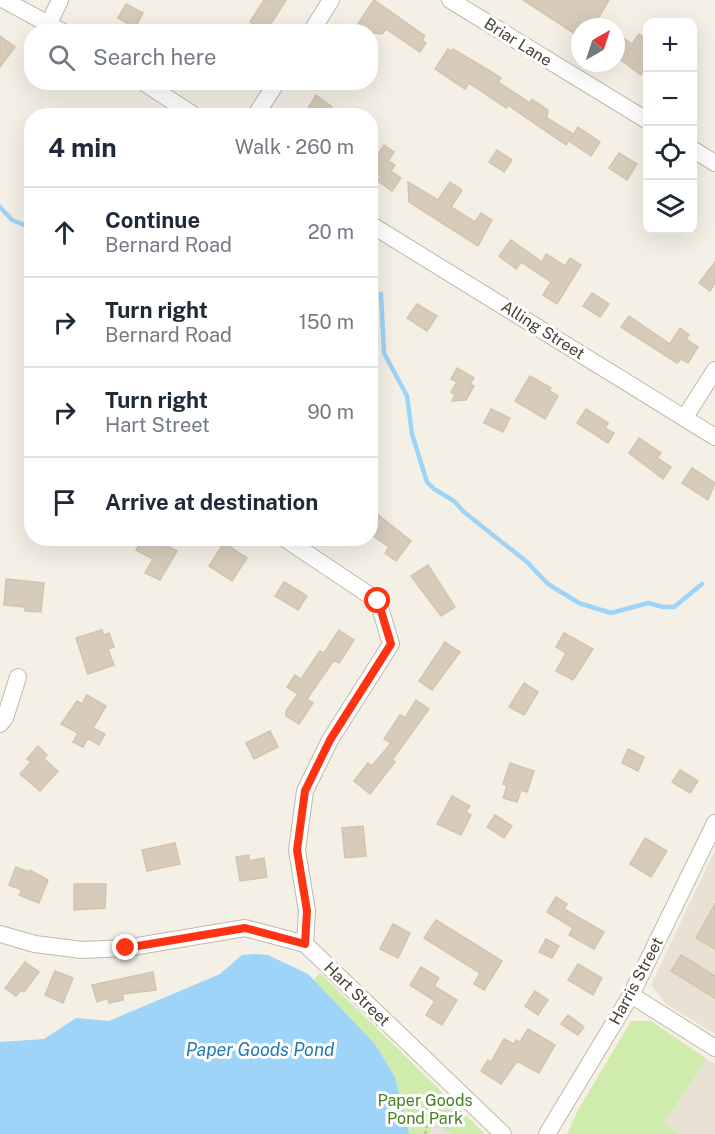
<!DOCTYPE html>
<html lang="en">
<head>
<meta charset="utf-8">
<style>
  body { margin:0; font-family:"Public Sans",sans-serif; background:#f6f6f7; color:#1f2937 }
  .controls { position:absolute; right:18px; top:18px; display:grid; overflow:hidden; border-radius:12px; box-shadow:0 6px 24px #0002 }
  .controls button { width:54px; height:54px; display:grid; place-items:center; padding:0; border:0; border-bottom:2px solid #e0e1e3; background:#fff; color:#1f2937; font:30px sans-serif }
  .compass { position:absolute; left:571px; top:18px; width:54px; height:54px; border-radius:50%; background:#fff; box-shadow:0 6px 24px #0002; rotate:39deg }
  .stop { position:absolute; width:18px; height:18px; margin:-14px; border:4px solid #ff3213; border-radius:50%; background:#fff }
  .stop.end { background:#ff3213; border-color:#fff; box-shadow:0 2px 6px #0008 }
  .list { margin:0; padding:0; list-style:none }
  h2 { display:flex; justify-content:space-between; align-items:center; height:78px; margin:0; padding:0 24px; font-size:26px }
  h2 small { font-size:20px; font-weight:400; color:#747a83 }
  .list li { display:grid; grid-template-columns:39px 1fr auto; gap:18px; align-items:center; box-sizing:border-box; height:90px; padding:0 24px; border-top:2px solid #e0e1e3 }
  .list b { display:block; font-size:22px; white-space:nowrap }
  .list p { margin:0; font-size:20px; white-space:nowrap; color:#747a83 }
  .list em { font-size:20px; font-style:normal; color:#747a83 }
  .icon { flex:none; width:33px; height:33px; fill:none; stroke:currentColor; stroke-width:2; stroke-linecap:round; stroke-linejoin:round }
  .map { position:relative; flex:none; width:715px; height:1134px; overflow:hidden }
  .search { position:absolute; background:#fff; box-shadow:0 6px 24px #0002; left:24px; top:24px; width:354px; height:66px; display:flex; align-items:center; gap:15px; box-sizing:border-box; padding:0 21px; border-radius:24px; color:#747a83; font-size:22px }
  .panel { position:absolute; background:#fff; box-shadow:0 6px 24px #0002; left:24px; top:108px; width:354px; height:438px; border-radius:24px }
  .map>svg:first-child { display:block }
  .residential { fill:#e9e2d4 }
  .green { fill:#d0ecac }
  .parking { fill:#e5e3df }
  .water { fill:#9ed4f7 }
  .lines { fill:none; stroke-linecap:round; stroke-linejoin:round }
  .stream { stroke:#9ed4f7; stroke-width:4.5 }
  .building { fill:#d7ccbb; stroke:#d3c4ad; stroke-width:1.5 }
  .minor-casing { stroke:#c1b8a8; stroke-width:18 }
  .path { stroke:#c4b498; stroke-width:2; stroke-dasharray:3 3; stroke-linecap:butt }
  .minor { stroke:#fff; stroke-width:16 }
  .route { stroke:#ff3213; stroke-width:8 }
  .labels { text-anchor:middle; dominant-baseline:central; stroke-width:6; stroke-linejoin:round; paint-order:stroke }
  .street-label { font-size:16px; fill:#484035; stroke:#fff }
  .park-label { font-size:16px; fill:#477f23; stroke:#fff }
  .water-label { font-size:18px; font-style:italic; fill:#237ab5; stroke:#fff }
</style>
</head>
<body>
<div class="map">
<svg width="715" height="1134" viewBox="0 0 715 1134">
  <rect width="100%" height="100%" fill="#f5f0e6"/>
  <path class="residential" d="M 715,850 L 715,1034 L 666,1004 L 651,985 Z
    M 707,1059 L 715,1064 L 715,1134 L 678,1134 L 663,1124 Z"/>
  <path class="green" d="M 320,973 L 485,1134 L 407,1134 L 314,980 Z
    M 631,1021 L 651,1021 L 707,1059 L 664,1123 L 678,1134 L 567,1134 L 578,1110 Z"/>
  <path class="parking" d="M 433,1120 L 451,1134 L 430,1134 Z"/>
  <path class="water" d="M 255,954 L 268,955 L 308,974 L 374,1043 L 395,1077 L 409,1134 L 0,1134 L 0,1042 L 44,1039 L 76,1018 L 109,1021 L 220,974 L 242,955 Z"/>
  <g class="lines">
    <path class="stream" d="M 0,207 L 12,220 L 32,228
      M 381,294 L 384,353 L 407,396 L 412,434 L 427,482 L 434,489 L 454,501 L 464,512 L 527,562 L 548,584 L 579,603 L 611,613 L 648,603 L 663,607 L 674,607 L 702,584"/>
  </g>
  <path class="building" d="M 264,0 L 286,0 L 266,32 L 250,22 Z
    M 374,0 L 425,36 L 422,40 L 426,43 L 420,52 L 386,29 L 382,34 L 366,32 L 357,25 Z
    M 523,0 L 609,0 L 593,27 L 580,27 L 580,37 Z
    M 126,4 L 143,13 L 135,28 L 118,18 Z
    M 616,33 L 632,44 L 639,34 L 648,40 L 648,65 L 641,75 L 621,60 L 624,56 L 616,50 Z
    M 0,36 L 15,47 L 0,67 Z
    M 448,49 L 451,51 L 453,49 L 490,71 L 501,78 L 498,82 L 530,103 L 532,99 L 548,110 L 547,118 L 573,134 L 566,145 L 508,105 L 506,108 L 469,83 L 465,89 L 435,69 Z
    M 316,95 L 332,107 L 325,116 L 303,116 Z
    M 578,127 L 600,142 L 591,156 L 569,141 Z
    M 384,145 L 394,152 L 388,161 L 395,165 L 391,171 L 401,178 L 392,191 L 378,181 L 381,176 L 370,170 L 370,153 L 376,157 Z
    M 497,150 L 512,160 L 504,172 L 489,162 Z
    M 619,153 L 637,164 L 627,180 L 609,168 Z
    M 408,182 L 438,200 L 450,182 L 462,190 L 451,207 L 475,222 L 481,213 L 492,220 L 478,246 L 409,202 Z
    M 511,240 L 542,262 L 546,254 L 565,266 L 570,258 L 581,265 L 557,304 L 543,295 L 551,282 L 521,262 L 516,269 L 499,256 Z
    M 715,262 L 715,283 L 710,291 L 699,283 Z
    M 592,293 L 609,304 L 600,317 L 583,306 Z
    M 417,304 L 437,316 L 427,331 L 407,318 Z
    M 629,316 L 670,344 L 680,328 L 689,335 L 686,339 L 698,347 L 688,363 L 681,359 L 677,363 L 621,327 Z
    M 457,368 L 474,378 L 470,384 L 474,386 L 466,400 L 452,401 L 455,395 L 451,392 L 457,382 L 451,379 Z
    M 530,376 L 551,388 L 549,390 L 558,396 L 545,419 L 515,401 Z
    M 491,409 L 510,418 L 503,432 L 484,423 Z
    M 586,409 L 608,423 L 605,428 L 614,433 L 608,443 L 577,423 Z
    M 639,438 L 661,453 L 657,458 L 671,467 L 663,479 L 629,453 Z
    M 692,468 L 715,483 L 708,500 L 682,483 Z
    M 377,514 L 411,541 L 396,561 L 385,553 L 389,547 L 370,534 L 370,522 Z
    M 143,538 L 153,538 L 177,551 L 160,580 L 145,573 L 153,559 L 136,550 Z
    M 224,543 L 247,558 L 232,581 L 209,566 Z
    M 428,565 L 455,607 L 441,616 L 411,576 Z
    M 6,579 L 44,583 L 41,612 L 25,611 L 25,607 L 4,605 Z
    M 284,582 L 307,596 L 298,610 L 275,596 Z
    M 102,630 L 104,635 L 109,633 L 114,647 L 108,649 L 114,665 L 88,674 L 76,638 Z
    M 339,630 L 354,640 L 339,663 L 334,660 L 307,699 L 313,703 L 299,724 L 286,716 L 286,711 L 298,694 L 287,687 L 295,675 L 301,679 L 320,651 L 324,653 Z
    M 564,633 L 593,649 L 573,680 L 556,671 L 566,653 L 556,647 Z
    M 445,642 L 460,652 L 432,690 L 419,681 Z
    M 524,683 L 538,692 L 524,715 L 509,707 Z
    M 87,695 L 106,706 L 93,728 L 105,734 L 99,745 L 88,738 L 83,747 L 73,742 L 78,733 L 61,724 L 77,701 L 82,704 Z
    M 416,700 L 429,709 L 392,760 L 395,762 L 370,794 L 354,781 L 368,763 L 372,766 L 391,743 L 384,739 L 400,715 L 405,718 Z
    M 270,731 L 278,747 L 254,759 L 246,743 Z
    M 38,746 L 47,755 L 44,759 L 58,771 L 40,791 L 20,774 L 31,762 L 27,759 Z
    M 628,749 L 644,757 L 638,771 L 622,763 Z
    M 510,763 L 534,771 L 527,792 L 521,790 L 517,802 L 503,798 L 507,786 L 503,784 Z
    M 680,770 L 698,781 L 690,793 L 672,782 Z
    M 452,796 L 470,806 L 466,812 L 471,815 L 461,835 L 437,824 Z
    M 495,815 L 512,826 L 504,838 L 487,827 Z
    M 363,826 L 366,856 L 345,858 L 342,828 Z
    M 645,838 L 667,851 L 651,877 L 630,864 Z
    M 175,843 L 180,864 L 147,871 L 142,850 Z
    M 249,855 L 249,861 L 264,858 L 267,877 L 240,881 L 236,857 Z
    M 16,867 L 29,872 L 30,870 L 48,880 L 39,903 L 19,895 L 22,890 L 9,885 Z
    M 74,884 L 106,884 L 105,908 L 74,910 Z
    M 556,897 L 567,904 L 564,909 L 604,932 L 594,949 L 569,935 L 573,928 L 547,912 Z
    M 715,904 L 715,949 L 696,938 Z
    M 436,920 L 502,961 L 484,990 L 474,984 L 480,973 L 424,938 Z
    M 393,924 L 410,933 L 398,958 L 380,949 Z
    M 546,939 L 559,946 L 552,958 L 539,952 Z
    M 681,955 L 715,976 L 715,998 L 671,971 Z
    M 25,962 L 39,972 L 24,992 L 21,990 L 16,996 L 5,988 Z
    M 578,964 L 602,978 L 593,995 L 568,980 Z
    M 421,967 L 439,978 L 434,986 L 457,1000 L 442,1025 L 426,1015 L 435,1001 L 410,985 Z
    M 55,971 L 73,978 L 63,1003 L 45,995 Z
    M 153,972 L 156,990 L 123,994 L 123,1000 L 109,1003 L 108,998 L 97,1002 L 92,985 Z
    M 535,991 L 548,1000 L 538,1015 L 525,1006 Z
    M 568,1015 L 584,1027 L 578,1035 L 561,1024 Z
    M 528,1029 L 555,1045 L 539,1073 L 517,1061 L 501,1084 L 481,1071 L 488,1060 L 491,1062 L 504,1039 L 514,1044 L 516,1040 L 520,1042 Z"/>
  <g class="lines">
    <g class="minor-casing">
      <path id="minor" d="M 4,0 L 63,32
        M 450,0 L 648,121
        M 49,23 L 60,0
        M 311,32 L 331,0
        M 143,82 L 195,116
        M 255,116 L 277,82
        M 692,149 L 715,163
        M 370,224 L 715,437
        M 685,417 L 715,370
        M 284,538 L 378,601 L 391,644 L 330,740 L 305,791 L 297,850 L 307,911 L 305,944
        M 0,724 L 5,718 L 18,677
        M 0,934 L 35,944 L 82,950 L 126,948 L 245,928 L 305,944 L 503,1134
        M 631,995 L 715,1048
        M 547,1134 L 631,995 L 715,823"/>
    </g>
    <path class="path" d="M 411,1126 L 428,1126
      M 425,1134 C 429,1123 424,1113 428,1103 L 434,1106"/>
    <use href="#minor" class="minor"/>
  </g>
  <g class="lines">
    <path class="route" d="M 126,948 L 245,928 L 305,944 L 307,911 L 297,850 L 305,791 L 330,740 L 391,644 L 378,601"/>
  </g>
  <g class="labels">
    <g class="street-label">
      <text transform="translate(518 42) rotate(32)">Briar Lane</text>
      <text transform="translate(543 330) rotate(32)">Alling Street</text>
      <text transform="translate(636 981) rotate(-62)">Harris Street</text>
      <text transform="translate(357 994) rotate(44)">Hart Street</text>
    </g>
    <g class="park-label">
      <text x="425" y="1100">Paper Goods<tspan x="425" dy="18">Pond Park</tspan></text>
    </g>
    <g class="water-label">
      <text x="260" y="1049">Paper Goods Pond</text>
    </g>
  </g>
</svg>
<div class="controls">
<button>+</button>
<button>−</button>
<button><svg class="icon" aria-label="locate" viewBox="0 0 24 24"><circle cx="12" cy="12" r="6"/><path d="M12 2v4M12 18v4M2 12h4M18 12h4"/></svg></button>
<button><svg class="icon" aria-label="layers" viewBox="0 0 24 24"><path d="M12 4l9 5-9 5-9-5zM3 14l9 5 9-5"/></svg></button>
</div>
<svg class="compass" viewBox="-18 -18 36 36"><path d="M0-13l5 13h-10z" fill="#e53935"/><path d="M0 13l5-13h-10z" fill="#747a83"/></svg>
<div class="stop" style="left:378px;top:601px"></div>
<div class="stop end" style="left:126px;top:948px"></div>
<div class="search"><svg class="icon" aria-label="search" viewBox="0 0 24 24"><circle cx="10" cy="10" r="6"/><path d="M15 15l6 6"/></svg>Search here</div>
<section class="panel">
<h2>4 min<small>Walk · 260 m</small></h2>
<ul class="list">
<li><svg class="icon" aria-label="ahead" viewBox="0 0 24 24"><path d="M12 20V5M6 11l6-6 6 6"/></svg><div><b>Continue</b><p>Bernard Road</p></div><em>20 m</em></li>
<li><svg class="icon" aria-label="right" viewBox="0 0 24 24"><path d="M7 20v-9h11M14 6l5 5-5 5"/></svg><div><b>Turn right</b><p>Bernard Road</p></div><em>150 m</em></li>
<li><svg class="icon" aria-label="right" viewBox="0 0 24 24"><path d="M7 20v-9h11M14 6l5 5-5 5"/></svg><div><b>Turn right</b><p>Hart Street</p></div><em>90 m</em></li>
<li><svg class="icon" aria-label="arrive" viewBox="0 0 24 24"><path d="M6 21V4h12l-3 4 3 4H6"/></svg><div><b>Arrive at destination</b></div></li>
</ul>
</section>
</div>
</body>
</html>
